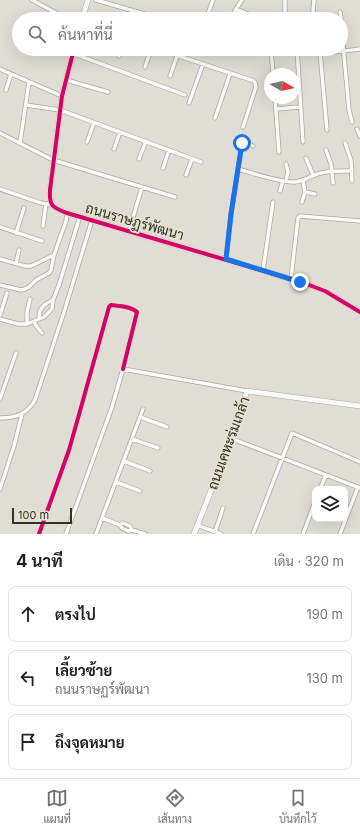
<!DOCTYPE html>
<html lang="th">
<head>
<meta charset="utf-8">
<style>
  body { margin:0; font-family:Inter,Sarabun,sans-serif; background:#f6f6f6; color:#222 }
  .controls { position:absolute; right:12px; bottom:12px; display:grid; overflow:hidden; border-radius:8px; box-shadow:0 4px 16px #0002 }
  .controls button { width:36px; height:36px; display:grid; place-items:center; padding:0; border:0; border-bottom:1px solid #e0e0e0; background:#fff; color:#222; font:20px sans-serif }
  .compass { position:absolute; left:264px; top:68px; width:36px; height:36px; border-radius:50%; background:#fff; box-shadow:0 4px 16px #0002; rotate:99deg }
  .scale { position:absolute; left:12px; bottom:10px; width:60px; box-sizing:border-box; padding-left:4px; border:2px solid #34322b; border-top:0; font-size:11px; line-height:14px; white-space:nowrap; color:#34322b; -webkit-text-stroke:3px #e6e2ce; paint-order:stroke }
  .stop { position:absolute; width:12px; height:12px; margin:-9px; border:3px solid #1a73e8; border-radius:50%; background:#fff }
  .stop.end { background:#1a73e8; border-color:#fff; box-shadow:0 1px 4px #0008 }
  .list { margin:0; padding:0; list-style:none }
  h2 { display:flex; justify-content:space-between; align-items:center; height:52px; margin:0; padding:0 16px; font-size:17px }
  h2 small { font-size:13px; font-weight:400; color:#767676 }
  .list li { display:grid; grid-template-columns:26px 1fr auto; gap:12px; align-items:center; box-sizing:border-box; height:56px; margin:0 8px 8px; padding:0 8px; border:1px solid #e0e0e0; border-radius:8px }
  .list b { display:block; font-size:15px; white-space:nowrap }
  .list p { margin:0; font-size:13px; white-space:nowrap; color:#767676 }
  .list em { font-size:13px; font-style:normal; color:#767676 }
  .icon { flex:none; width:22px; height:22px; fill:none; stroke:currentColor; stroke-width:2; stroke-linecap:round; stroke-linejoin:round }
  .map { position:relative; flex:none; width:360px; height:534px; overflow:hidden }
  .search { position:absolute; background:#fff; box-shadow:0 4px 16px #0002; left:12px; right:12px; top:12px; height:44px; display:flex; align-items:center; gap:10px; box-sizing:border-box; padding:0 14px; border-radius:22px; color:#767676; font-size:15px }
  .sheet { height:244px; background:#fff }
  nav { display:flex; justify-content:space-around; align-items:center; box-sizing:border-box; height:56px; border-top:1px solid #e0e0e0; background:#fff; font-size:11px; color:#767676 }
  nav a { display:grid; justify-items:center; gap:2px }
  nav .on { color:#706e66 }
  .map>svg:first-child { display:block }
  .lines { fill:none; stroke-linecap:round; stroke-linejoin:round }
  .street-casing { stroke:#aaa8a0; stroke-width:5 }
  .secondary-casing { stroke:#aaa8a0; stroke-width:6 }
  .street { stroke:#fafaf9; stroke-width:3.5 }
  .secondary { stroke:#fafaf9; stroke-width:5 }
  .cycleway-casing { stroke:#e6e2ce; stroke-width:6 }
  .cycleway { stroke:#d6006c; stroke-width:4 }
  .route { stroke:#1a73e8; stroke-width:5 }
  .labels { text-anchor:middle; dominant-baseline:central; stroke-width:3.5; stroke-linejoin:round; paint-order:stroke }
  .street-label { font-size:14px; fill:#34322b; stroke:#e6e2ce }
</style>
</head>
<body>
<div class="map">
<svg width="360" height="534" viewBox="0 0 360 534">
  <rect width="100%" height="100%" fill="#e0ded4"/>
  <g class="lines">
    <g class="street-casing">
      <path id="street" d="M 32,0 L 67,19
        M 96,0 L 162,19
        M 236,9 L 260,19
        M 340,12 L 341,19
        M 206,19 L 213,0
        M 232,19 L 236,9 L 242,0
        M 285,19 L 285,0
        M 314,19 L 313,10 L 314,0
        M 341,23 L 349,110 L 352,122
        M 158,49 L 254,81 L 255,83 L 256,87 L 255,90 L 243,127
        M 271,49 L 273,74
        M 297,49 L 303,142
        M 306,49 C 324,55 342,51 360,49
        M 320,52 L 327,130
        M 72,53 L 185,95
        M 119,56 L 122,49
        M 145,67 L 151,49
        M 0,69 L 62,96
        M 170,76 L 177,56
        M 66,80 L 108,92
        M 6,90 L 11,74
        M 275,98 L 279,152
        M 189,103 L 203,64
        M 26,105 L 60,110 L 201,162
        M 276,109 L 300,107
        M 215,118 L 230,74
        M 357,129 L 360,136
        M 0,133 L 53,160 L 175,197
        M 87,142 L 94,123
        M 20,143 L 29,82
        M 345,143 L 351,160 L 352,181
        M 114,149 L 120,132
        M 326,150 L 331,164 L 333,183
        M 306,158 L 313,175
        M 139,159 L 146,141
        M 286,164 L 288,172 L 286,181
        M 163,168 L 169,150
        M 238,169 C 253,173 280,183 295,182 C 304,181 312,175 321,173 C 331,170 342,171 352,171
        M 186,175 L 192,159
        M 303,180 L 305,192 L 315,194
        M 0,189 L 41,203 L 52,205
        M 280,191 L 283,181
        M 302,202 L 305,192
        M 43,226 L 46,204
        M 0,227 L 42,241
        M 129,231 L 142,187
        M 16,233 L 24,208
        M 0,259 L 25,266 L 31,266 L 54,255
        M 226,259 L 231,214 L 242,144 L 244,142 L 253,146
        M 16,263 L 19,250
        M 263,270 L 273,202
        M 291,278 L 298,218 L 300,216 L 360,221
        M 0,285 L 21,290 L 25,289 L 29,287 L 36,280 L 49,273 L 51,270 L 54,255 L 66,221 L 67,213
        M 0,315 L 7,293
        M 39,318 C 39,308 44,304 53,300
        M 0,319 L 18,324 L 27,324 L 44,317 L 52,309 L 53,300 L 59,285 L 80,216
        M 34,322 L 37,327 L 42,333
        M 27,324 L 27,312 L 30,299
        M 0,399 L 16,353
        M 140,417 L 167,427
        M 0,418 C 16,418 27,414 35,400 L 65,309 L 92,220
        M 230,438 L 360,488
        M 132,439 L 158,448
        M 124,461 L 150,471
        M 116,482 L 140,491
        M 0,489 L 14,446 L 22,414
        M 320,489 L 326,475
        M 102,518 L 120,525 L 122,528 L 128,531 L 132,530 L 145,534
        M 120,525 L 123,523 L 130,526 L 132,530
        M 197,525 L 221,534
        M 215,532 L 223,508
        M 39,534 L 69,450 L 80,411 L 109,307 L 111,305 C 119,306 131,306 137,312 L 123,369
        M 66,534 L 112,407 L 123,369 L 247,391
        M 96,534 L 143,409
        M 253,534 L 292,433 L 360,462
        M 303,534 L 315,502
        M 340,534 L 358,487"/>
    </g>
    <g class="secondary-casing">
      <path id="secondary" d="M 82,19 L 88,0
        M 74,49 L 62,96 L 50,190 C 49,206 52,207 67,213 L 301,282 L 325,291 L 360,312
        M 194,534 L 216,478 L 247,391 L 360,406"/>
    </g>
    <use href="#street" class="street"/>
    <use href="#secondary" class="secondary"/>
    <g class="cycleway-casing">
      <path id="cycleway" d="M 74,49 L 62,96 L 50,190 C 49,206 52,207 67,213 L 301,282 L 325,291 L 360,312
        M 39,534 L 69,450 L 80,411 L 109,307 L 111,305 C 119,306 131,306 137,312 L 123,369"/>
    </g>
    <use href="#cycleway" class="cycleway"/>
  </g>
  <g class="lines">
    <path class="route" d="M 242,143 L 231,214 L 226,259 L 300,282"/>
  </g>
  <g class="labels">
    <g class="street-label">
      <text transform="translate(135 221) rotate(16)">ถนนราษฏร์พัฒนา</text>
      <text transform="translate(228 443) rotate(-70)">ถนนเคหะร่มเกล้า</text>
    </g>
  </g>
</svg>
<div class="controls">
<button><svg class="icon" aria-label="layers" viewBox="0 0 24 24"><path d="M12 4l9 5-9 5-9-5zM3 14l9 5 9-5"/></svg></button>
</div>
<svg class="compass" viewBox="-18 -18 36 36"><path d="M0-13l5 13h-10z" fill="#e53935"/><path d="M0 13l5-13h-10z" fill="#767676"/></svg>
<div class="scale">100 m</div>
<div class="stop" style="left:242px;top:143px"></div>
<div class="stop end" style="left:300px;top:282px"></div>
<div class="search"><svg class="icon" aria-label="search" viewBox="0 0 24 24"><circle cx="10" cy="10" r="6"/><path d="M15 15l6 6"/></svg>ค้นหาที่นี่</div>
</div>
<section class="sheet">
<h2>4 นาที<small>เดิน · 320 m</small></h2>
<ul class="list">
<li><svg class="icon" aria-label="ahead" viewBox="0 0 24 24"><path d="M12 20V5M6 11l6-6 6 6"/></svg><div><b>ตรงไป</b></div><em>190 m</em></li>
<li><svg class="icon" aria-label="left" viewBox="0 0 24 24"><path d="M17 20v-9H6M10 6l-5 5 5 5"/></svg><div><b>เลี้ยวซ้าย</b><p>ถนนราษฏร์พัฒนา</p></div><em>130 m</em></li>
<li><svg class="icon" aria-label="arrive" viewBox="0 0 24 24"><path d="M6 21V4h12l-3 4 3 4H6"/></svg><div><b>ถึงจุดหมาย</b></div></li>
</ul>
</section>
<nav>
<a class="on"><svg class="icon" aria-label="map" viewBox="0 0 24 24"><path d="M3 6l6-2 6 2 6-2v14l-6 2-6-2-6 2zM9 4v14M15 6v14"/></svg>แผนที่</a>
<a><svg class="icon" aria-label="directions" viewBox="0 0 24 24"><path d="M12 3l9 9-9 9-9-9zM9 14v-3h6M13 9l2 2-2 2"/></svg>เส้นทาง</a>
<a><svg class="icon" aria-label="saved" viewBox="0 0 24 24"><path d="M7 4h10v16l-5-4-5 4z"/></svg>บันทึกไว้</a>
</nav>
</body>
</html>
